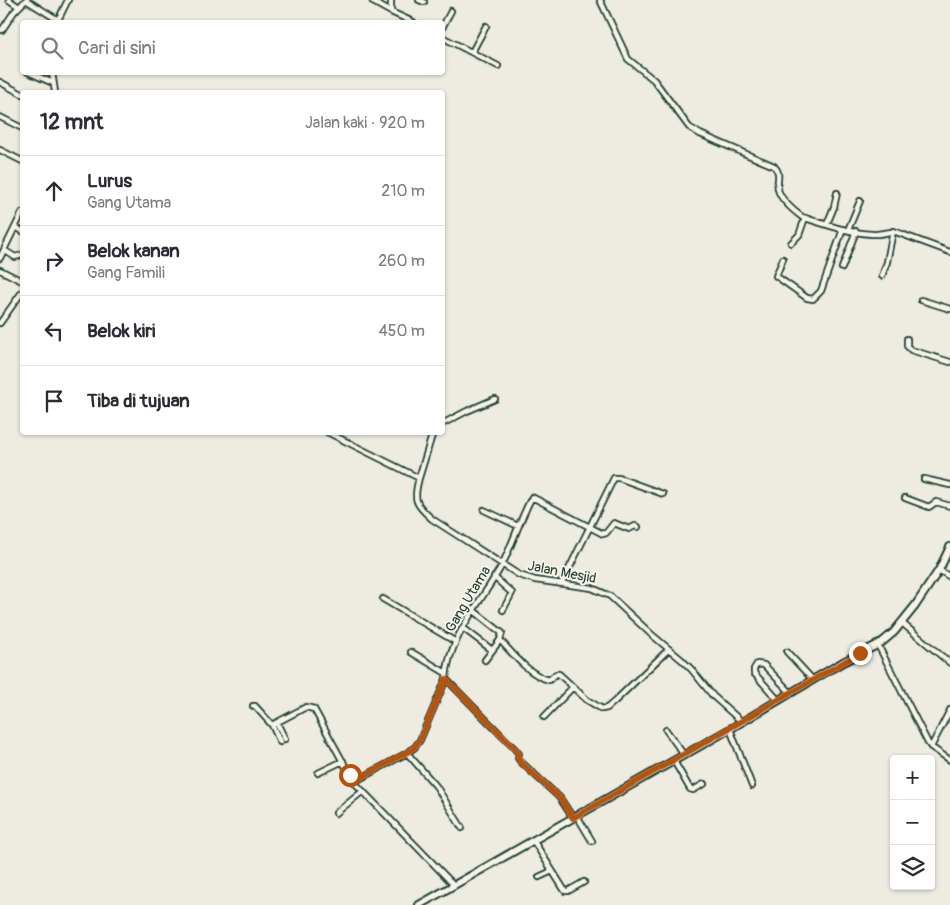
<!DOCTYPE html>
<html lang="id">
<head>
<meta charset="utf-8">
<style>
  body { margin:0; font-family:Pangolin,sans-serif; background:#f2f2f3; color:#2b2b33 }
  .controls { position:absolute; right:15px; bottom:15px; display:grid; overflow:hidden; border-radius:5px; box-shadow:0 1px 4px #0004 }
  .controls button { width:45px; height:45px; display:grid; place-items:center; padding:0; border:0; border-bottom:1px solid #e1e1e2; background:#fff; color:#2b2b33; font:25px sans-serif }
  .stop { position:absolute; width:15px; height:15px; margin:-11px; border:4px solid #b45309; border-radius:50%; background:#fff }
  .stop.end { background:#b45309; border-color:#fff; box-shadow:0 1px 5px #0008 }
  .list { margin:0; padding:0; list-style:none }
  h2 { display:flex; justify-content:space-between; align-items:center; height:65px; margin:0; padding:0 20px; font-size:21px }
  h2 small { font-size:16px; font-weight:400; color:#7c7c81 }
  .list li { display:grid; grid-template-columns:32px 1fr auto; gap:15px; align-items:center; box-sizing:border-box; height:70px; padding:0 20px; border-top:1px solid #e1e1e2 }
  .list b { display:block; font-size:19px; white-space:nowrap }
  .list p { margin:0; font-size:16px; white-space:nowrap; color:#7c7c81 }
  .list em { font-size:16px; font-style:normal; color:#7c7c81 }
  .icon { flex:none; width:28px; height:28px; fill:none; stroke:currentColor; stroke-width:2; stroke-linecap:round; stroke-linejoin:round }
  .map { position:relative; flex:none; width:950px; height:905px; overflow:hidden }
  .search { position:absolute; background:#fff; box-shadow:0 1px 4px #0004; left:20px; top:20px; width:425px; height:55px; display:flex; align-items:center; gap:12px; box-sizing:border-box; padding:0 18px; border-radius:5px; color:#7c7c81; font-size:19px }
  .panel { position:absolute; background:#fff; box-shadow:0 1px 4px #0004; left:20px; top:90px; width:425px; height:345px; border-radius:5px }
  .map>svg:first-child { display:block }
  .lines { fill:none; stroke-linecap:round; stroke-linejoin:round }
  .street-casing { stroke:#1f3d34; stroke-width:8 }
  .secondary-casing { stroke:#1f3d34; stroke-width:10 }
  .street { stroke:#f7f3e8; stroke-width:4.5 }
  .secondary { stroke:#f7f3e8; stroke-width:6 }
  .route { stroke:#b45309; stroke-width:6 }
  .labels { text-anchor:middle; dominant-baseline:central; stroke-width:4; stroke-linejoin:round; paint-order:stroke }
  .street-label { font-size:14px; fill:#1f3d34; stroke:#f7f3e8 }
</style>
</head>
<body>
<div class="map">
<svg width="950" height="905" viewBox="0 0 950 905">
  <rect width="100%" height="100%" fill="#eeece1"/>
  <filter id="ink" filterUnits="userSpaceOnUse"><feTurbulence type="fractalNoise" baseFrequency=".02" numOctaves="2"/><feDisplacementMap in="SourceGraphic" scale="10" xChannelSelector="R" yChannelSelector="G"/><feConvolveMatrix kernelMatrix="1 2 1 2 8 2 1 2 1" color-interpolation-filters="sRGB"/></filter>
  <g filter="url(#ink)">
    <g class="lines">
      <g class="street-casing">
        <path id="street" d="M 9,0 L 19,7
          M 26,0 L 58,20
          M 391,0 L 391,12 L 413,22
          M 419,0 L 424,2
          M 600,0 L 628,59 L 654,80 L 689,127 L 700,134 L 774,166 C 782,174 776,180 778,189 C 780,199 794,211 802,217 C 824,224 849,233 872,234 C 881,235 888,231 896,232 L 950,252
          M 373,2 L 391,12
          M 57,22 L 68,0
          M 442,28 L 451,11
          M 2,30 L 14,12 L 26,0
          M 442,37 L 498,66
          M 472,52 L 486,26
          M 28,72 L 53,83
          M 52,72 L 55,92
          M 0,82 L 22,94
          M 0,117 L 22,128
          M 0,150 L 22,161
          M 827,224 L 834,207 L 837,193
          M 16,227 L 22,231
          M 848,230 L 860,201
          M 791,243 L 799,235 L 805,218
          M 4,250 L 15,257 L 22,255
          M 0,258 L 22,213
          M 783,259 L 776,276 L 807,298 L 813,299 L 821,291 L 843,229
          M 842,268 L 856,231
          M 0,270 L 22,281
          M 882,276 L 887,262 L 893,231
          M 921,300 L 950,309
          M 0,323 L 22,292
          M 907,339 L 907,346 L 911,350 L 950,362
          M 442,424 L 467,411 L 495,399
          M 327,432 L 419,478 C 413,500 415,504 432,519 L 519,575 L 535,580 L 592,588 L 610,596 L 651,634 L 682,660 L 692,670 L 713,696 L 742,722
          M 419,478 L 433,432
          M 924,479 L 950,485
          M 905,498 L 929,507 L 936,502 L 950,506
          M 484,510 L 518,526
          M 939,570 L 950,577
          M 494,577 L 512,593 L 503,610
          M 562,583 L 614,478 L 619,478 L 663,494
          M 383,599 L 456,642
          M 473,610 L 502,633 L 500,640
          M 902,623 L 950,663
          M 463,628 L 492,650
          M 878,645 L 928,743 L 931,747 L 950,760
          M 411,652 L 446,673
          M 787,652 L 813,680
          M 485,660 L 500,640 C 513,654 529,675 549,680 L 556,674 L 559,674 L 587,700 L 602,709 L 607,708 L 615,701 L 669,649
          M 446,679 L 515,749 L 519,754 L 518,758 L 521,762 L 560,798 L 573,818
          M 778,700 L 754,673 L 754,669 L 757,664 L 764,665 L 791,693
          M 253,706 L 255,706 L 272,725 L 280,742
          M 544,717 L 573,687
          M 277,723 L 285,739
          M 272,725 L 306,707 L 314,709 L 354,782 L 454,885
          M 730,729 L 752,786
          M 666,730 L 684,755
          M 931,747 L 950,710
          M 407,753 L 436,786 L 462,828
          M 674,761 L 690,789 L 693,790 L 704,784
          M 318,773 L 343,761
          M 354,782 L 407,753 L 415,747 L 420,740 L 446,679 C 448,637 483,600 502,565 C 513,543 520,519 532,497 L 603,534 L 606,533 L 614,523 L 629,529 L 635,526 L 638,527
          M 336,813 L 363,791
          M 577,816 L 592,841
          M 533,840 L 565,891 L 568,891 L 584,882
          M 539,877 L 552,871"/>
      </g>
      <g class="secondary-casing">
        <path id="secondary" d="M 419,905 L 730,729 L 843,662 L 881,643 L 894,632 L 915,606 L 939,570 L 950,547"/>
      </g>
      <use href="#street" class="street"/>
      <use href="#secondary" class="secondary"/>
    </g>
  </g>
  <g class="lines" filter="url(#ink)">
    <path class="route" d="M 350,775 L 354,782 L 413,749 L 420,740 L 446,679 L 515,749 L 519,754 L 518,758 L 520,762 L 560,798 L 573,818 L 860,653"/>
  </g>
  <g class="labels">
    <g class="street-label">
      <text transform="translate(562 572) rotate(11)">Jalan Mesjid</text>
      <text transform="translate(468 599) rotate(-59)">Gang Utama</text>
    </g>
  </g>
</svg>
<div class="controls">
<button>+</button>
<button>−</button>
<button><svg class="icon" aria-label="layers" viewBox="0 0 24 24"><path d="M12 4l9 5-9 5-9-5zM3 14l9 5 9-5"/></svg></button>
</div>
<div class="stop" style="left:350px;top:775px"></div>
<div class="stop end" style="left:860px;top:653px"></div>
<div class="search"><svg class="icon" aria-label="search" viewBox="0 0 24 24"><circle cx="10" cy="10" r="6"/><path d="M15 15l6 6"/></svg>Cari di sini</div>
<section class="panel">
<h2>12 mnt<small>Jalan kaki · 920 m</small></h2>
<ul class="list">
<li><svg class="icon" aria-label="ahead" viewBox="0 0 24 24"><path d="M12 20V5M6 11l6-6 6 6"/></svg><div><b>Lurus</b><p>Gang Utama</p></div><em>210 m</em></li>
<li><svg class="icon" aria-label="right" viewBox="0 0 24 24"><path d="M7 20v-9h11M14 6l5 5-5 5"/></svg><div><b>Belok kanan</b><p>Gang Famili</p></div><em>260 m</em></li>
<li><svg class="icon" aria-label="left" viewBox="0 0 24 24"><path d="M17 20v-9H6M10 6l-5 5 5 5"/></svg><div><b>Belok kiri</b></div><em>450 m</em></li>
<li><svg class="icon" aria-label="arrive" viewBox="0 0 24 24"><path d="M6 21V4h12l-3 4 3 4H6"/></svg><div><b>Tiba di tujuan</b></div></li>
</ul>
</section>
</div>
</body>
</html>
